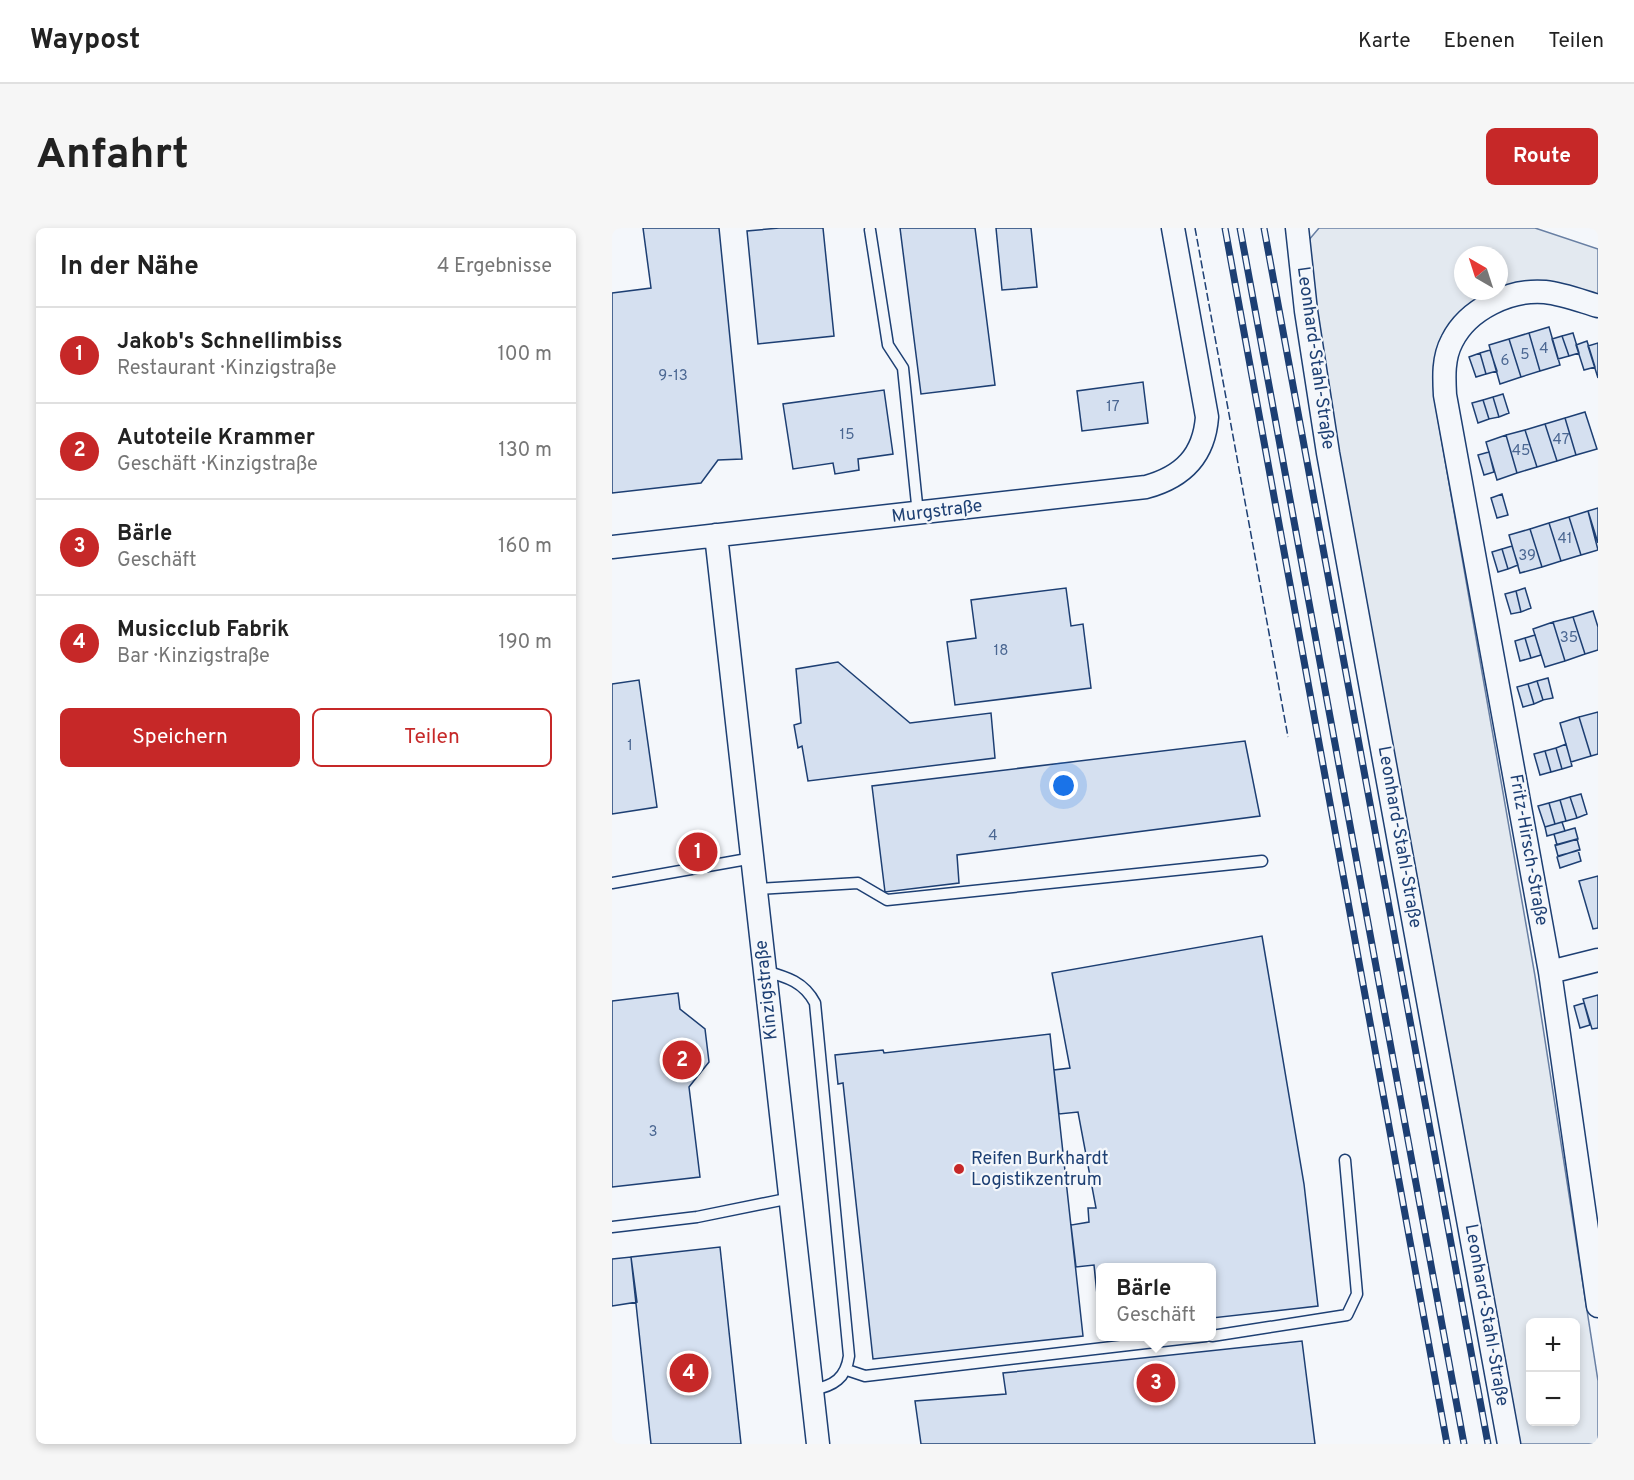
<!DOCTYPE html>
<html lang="de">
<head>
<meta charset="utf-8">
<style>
  body { margin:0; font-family:Overpass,sans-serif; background:#f6f6f6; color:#222 }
  .controls { position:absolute; right:18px; bottom:18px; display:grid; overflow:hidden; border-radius:9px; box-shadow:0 3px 9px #0003 }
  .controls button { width:54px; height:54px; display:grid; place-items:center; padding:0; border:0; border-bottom:2px solid #e0e0e0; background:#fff; color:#222; font:30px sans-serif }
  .compass { position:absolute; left:842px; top:18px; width:54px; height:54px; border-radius:50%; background:#fff; box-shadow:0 3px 9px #0003; rotate:321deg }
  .you { position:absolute; left:452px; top:558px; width:21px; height:21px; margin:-15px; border:4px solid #fff; border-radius:50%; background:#1a73e8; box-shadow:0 0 0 9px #1a73e833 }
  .badge { display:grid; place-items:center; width:39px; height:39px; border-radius:50%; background:#c62828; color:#fff; font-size:20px; font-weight:700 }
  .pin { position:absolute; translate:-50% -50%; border:3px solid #fff; box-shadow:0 2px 6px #0006 }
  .popup { position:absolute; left:484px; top:1035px; width:120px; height:78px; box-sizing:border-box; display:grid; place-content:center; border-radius:9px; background:#fff; filter:drop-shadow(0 2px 4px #0005); font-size:20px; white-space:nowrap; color:#767676 }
  .popup b { font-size:22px; color:#222 }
  .popup::after { content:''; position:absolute; left:50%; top:100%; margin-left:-12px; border:12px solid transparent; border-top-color:#fff }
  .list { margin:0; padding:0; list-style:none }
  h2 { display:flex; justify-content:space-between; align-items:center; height:78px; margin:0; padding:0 24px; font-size:26px }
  h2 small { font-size:20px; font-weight:400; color:#767676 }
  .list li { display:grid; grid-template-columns:39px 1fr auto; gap:18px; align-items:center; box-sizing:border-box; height:96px; padding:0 24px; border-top:2px solid #e0e0e0 }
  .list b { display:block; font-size:22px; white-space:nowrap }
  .list p { margin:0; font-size:20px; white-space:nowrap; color:#767676 }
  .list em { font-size:20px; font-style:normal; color:#767676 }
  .actions { display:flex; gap:12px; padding:18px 24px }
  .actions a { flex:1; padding:14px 0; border:2px solid #c62828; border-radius:9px; text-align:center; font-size:21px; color:#c62828 }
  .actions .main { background:#c62828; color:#fff }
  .map { position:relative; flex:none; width:986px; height:1216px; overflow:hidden; border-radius:9px }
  header { display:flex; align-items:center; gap:36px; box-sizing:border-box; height:84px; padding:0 30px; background:#fff; border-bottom:2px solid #e0e0e0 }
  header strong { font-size:28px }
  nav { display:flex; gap:33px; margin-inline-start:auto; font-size:21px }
  .intro { display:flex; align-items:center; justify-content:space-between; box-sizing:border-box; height:144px; padding:0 36px }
  h1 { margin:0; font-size:42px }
  .button { padding:15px 27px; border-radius:9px; background:#c62828; color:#fff; font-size:21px; font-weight:700 }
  main { display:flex; gap:36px; padding:0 36px }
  aside { flex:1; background:#fff; border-radius:9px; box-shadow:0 3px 9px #0003 }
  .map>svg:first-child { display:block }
  .green { fill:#e3e9f0; stroke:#687fa3; stroke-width:1.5; fill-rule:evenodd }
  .building { fill:#d5e0f0; stroke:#1d3f73; stroke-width:1.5 }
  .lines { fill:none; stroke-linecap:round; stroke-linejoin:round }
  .service-casing { stroke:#1d3f73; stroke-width:13 }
  .minor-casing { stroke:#1d3f73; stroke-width:25 }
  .service { stroke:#f4f7fb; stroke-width:10 }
  .minor { stroke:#f4f7fb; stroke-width:22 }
  .rail-casing { stroke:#1d3f73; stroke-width:7 }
  .rail { stroke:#f4f7fb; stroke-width:4.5; stroke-dasharray:14; stroke-linecap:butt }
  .fence { stroke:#1d3f73; stroke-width:1.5; stroke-dasharray:8 3; stroke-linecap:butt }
  .poi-dot { fill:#c62828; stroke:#f4f7fb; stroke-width:2 }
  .labels { text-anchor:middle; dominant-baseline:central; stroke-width:4.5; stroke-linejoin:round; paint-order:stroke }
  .number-label { font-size:15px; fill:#4b6792 }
  .street-label { font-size:18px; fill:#1d3f73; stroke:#f4f7fb }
  .poi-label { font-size:18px; fill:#1d3f73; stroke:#f4f7fb; text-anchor:start }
</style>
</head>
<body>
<header>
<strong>Waypost</strong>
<nav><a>Karte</a><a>Ebenen</a><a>Teilen</a></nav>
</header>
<div class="intro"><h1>Anfahrt</h1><a class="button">Route</a></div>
<main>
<aside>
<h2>In der Nähe<small>4 Ergebnisse</small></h2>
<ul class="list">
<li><span class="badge">1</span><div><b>Jakob's Schnellimbiss</b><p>Restaurant · Kinzigstraße</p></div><em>100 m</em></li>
<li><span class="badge">2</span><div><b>Autoteile Krammer</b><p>Geschäft · Kinzigstraße</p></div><em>130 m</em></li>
<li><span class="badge">3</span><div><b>Bärle</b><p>Geschäft</p></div><em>160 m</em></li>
<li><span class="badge">4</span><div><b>Musicclub Fabrik</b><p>Bar · Kinzigstraße</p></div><em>190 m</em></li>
</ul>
<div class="actions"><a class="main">Speichern</a><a>Teilen</a></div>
</aside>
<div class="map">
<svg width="986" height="1216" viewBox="0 0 986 1216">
  <rect width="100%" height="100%" fill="#f4f7fb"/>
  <path class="green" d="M 707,0 L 923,0 L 986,21 L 986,67 L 887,61 L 887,27 L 851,27 L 851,63 L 882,63 L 821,149 L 822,169 L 923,748 L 986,1153 L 986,1216 L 889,1216 L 701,83 L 696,13 ZM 918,1094 L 963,1094 L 963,1194 L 918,1194 Z"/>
  <path class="building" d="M 31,0 L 107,0 L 130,231 L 106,232 L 89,255 L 0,265 L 0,65 L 39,60 Z
    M 167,0 L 211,0 L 222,108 L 146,116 L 135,3 Z
    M 288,0 L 363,0 L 383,157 L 309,166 Z
    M 384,0 L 419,0 L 425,59 L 390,62 Z
    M 937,99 L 948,137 L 928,143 L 917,105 Z
    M 917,105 L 928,143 L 909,149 L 897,111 Z
    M 961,105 L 967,125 L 957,128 L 950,108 Z
    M 950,108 L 957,128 L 946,131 L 940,111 Z
    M 897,111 L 909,149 L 888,156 L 877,117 Z
    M 975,113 L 983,139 L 972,142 L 964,117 Z
    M 986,115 L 986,150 L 976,118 Z
    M 878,122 L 885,143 L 874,146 L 868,125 Z
    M 868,125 L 874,146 L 864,149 L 857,129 Z
    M 531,154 L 536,195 L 470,203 L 465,163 Z
    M 272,162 L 281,226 L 246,231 L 247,242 L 223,246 L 221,235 L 181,241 L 171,176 Z
    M 891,166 L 897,185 L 887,189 L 881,169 Z
    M 881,169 L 887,189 L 877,191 L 871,172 Z
    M 871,172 L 877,191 L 866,195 L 860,175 Z
    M 973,184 L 985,221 L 964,227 L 953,190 Z
    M 953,190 L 964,227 L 945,233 L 933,196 Z
    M 933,196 L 945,233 L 925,239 L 913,202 Z
    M 913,202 L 925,239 L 905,245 L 894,207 Z
    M 894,207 L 905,245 L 885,252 L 874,214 Z
    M 877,224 L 882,244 L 872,247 L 866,227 Z
    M 890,266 L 896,287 L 885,290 L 879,270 Z
    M 986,280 L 986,315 L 976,283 Z
    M 976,283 L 986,322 L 969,327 L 957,289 Z
    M 957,289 L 969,327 L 949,333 L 937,295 Z
    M 937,295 L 949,333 L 930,339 L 918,301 Z
    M 918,301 L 930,339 L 908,345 L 897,307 Z
    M 900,318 L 906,337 L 896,341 L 890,321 Z
    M 890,321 L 896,341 L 886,344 L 880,324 Z
    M 454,360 L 459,398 L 471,396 L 479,460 L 343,477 L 335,414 L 364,410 L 359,372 Z
    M 913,360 L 919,380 L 909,384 L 904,363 Z
    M 904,363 L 909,384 L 899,386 L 893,366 Z
    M 981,383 L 986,399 L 986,422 L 973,426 L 961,389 Z
    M 961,389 L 973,426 L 953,433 L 941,394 Z
    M 941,394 L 953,433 L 933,439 L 921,401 Z
    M 923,407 L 929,427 L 919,430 L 913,410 Z
    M 913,410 L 919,430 L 908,433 L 903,413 Z
    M 226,434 L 298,495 L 379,485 L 383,530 L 196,553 L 190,518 L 186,520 L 182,497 L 189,495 L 184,441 Z
    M 936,450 L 941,470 L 931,472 L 925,453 Z
    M 27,452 L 45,579 L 0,586 L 0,456 Z
    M 925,453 L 931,472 L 922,476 L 916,456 Z
    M 916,456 L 922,476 L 911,479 L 905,459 Z
    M 986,484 L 986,526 L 979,528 L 967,489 Z
    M 967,489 L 979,528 L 959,534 L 948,495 Z
    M 633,513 L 648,588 L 345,627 L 347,655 L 273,664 L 260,558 Z
    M 954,516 L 960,538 L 950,541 L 944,520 Z
    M 944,520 L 950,541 L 939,544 L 933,523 Z
    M 933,523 L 939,544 L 928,547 L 922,526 Z
    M 969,566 L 975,586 L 965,590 L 958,569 Z
    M 958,569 L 965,590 L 954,593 L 948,572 Z
    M 948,572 L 954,593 L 943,596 L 937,575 Z
    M 937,575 L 943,596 L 933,599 L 926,578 Z
    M 950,594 L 953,603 L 935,608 L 933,599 Z
    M 963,600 L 966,611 L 945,617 L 942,606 Z
    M 965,611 L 968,622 L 946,628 L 943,617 Z
    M 966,622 L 969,633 L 948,640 L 945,629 Z
    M 986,648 L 986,700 L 981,701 L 967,653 Z
    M 650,708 L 692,956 L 706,1078 L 600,1090 L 600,1040 L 488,1040 L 488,1096 L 482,1037 L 464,1039 L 459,997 L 477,994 L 476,980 L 484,980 L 466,884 L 447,886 L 442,842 L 458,840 L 440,745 Z
    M 66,765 L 68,781 L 93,801 L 97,834 L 77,859 L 88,949 L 0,959 L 0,773 Z
    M 986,767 L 986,800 L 980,801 L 971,771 Z
    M 972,775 L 978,797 L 968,800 L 962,778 Z
    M 438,806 L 471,1108 L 261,1131 L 231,855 L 226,856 L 223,827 L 271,822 L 272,825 Z
    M 108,1019 L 129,1216 L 39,1216 L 19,1029 Z
    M 19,1029 L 25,1074 L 0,1078 L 0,1031 Z
    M 690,1113 L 703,1216 L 309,1216 L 303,1173 L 394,1166 L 391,1145 Z"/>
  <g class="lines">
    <g class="service-casing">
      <path id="service" d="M 258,2 L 276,117 L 291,140 L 306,286
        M 0,655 L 141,630
        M 144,661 L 246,655 L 275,672 L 650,633
        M 153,743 C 175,749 192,754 203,775 L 237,1128 C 234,1150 222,1158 200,1162
        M 0,999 L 85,989 L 179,970
        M 600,1108 L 735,1087 L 745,1066 L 733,932
        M 235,1142 L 253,1148 L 594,1108"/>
    </g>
    <g class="minor-casing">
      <path id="minor" d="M 685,0 L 694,83 L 716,225 L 897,1216
        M 986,78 C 969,73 951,66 933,64 C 898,61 856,81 840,113 C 831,130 832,149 833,167 L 938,744 L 986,1078
        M 104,307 L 206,1216
        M 0,319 L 534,259 C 571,249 592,228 595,189 L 561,0
        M 938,744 L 986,732"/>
    </g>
    <use href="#service" class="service"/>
    <use href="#minor" class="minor"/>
    <g class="rail-casing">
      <path id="rail" d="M 613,0 L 835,1216
        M 628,0 L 852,1216
        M 652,0 L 876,1216"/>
    </g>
    <use href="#rail" class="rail"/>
    <path class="fence" d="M 583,0 L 676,509"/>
  </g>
  <circle class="poi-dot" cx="347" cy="941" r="6"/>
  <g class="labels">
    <g class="number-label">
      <text x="932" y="121">4</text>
      <text x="913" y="127">5</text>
      <text x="893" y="133">6</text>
      <text x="61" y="148">9-13</text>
      <text x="501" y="179">17</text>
      <text x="235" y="207">15</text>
      <text x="949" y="212">47</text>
      <text x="909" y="223">45</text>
      <text x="953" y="311">41</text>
      <text x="915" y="328">39</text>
      <text x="957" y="410">35</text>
      <text x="389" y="423">18</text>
      <text x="18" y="518">1</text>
      <text x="381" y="608">4</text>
      <text x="41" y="904">3</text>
    </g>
    <g class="street-label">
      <text transform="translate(703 130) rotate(82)">Leonhard-Stahl-Straße</text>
      <text transform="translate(325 284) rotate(-7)">Murgstraße</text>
      <text transform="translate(787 609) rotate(80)">Leonhard-Stahl-Straße</text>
      <text transform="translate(916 622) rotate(80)">Fritz-Hirsch-Straße</text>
      <text transform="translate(155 762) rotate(-96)">Kinzigstraße</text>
      <text transform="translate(874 1087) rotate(80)">Leonhard-Stahl-Straße</text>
    </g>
    <g class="poi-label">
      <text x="359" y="931">Reifen Burkhardt<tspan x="359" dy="21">Logistikzentrum</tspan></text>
    </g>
  </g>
</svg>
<div class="controls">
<button>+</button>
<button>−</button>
</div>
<svg class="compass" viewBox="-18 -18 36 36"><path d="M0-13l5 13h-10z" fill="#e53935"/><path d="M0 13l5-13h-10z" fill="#767676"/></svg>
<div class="you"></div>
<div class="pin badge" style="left:86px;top:624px">1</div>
<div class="pin badge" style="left:70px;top:832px">2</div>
<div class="pin badge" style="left:544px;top:1155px">3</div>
<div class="popup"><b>Bärle</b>Geschäft</div>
<div class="pin badge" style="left:77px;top:1145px">4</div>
</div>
</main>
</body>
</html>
